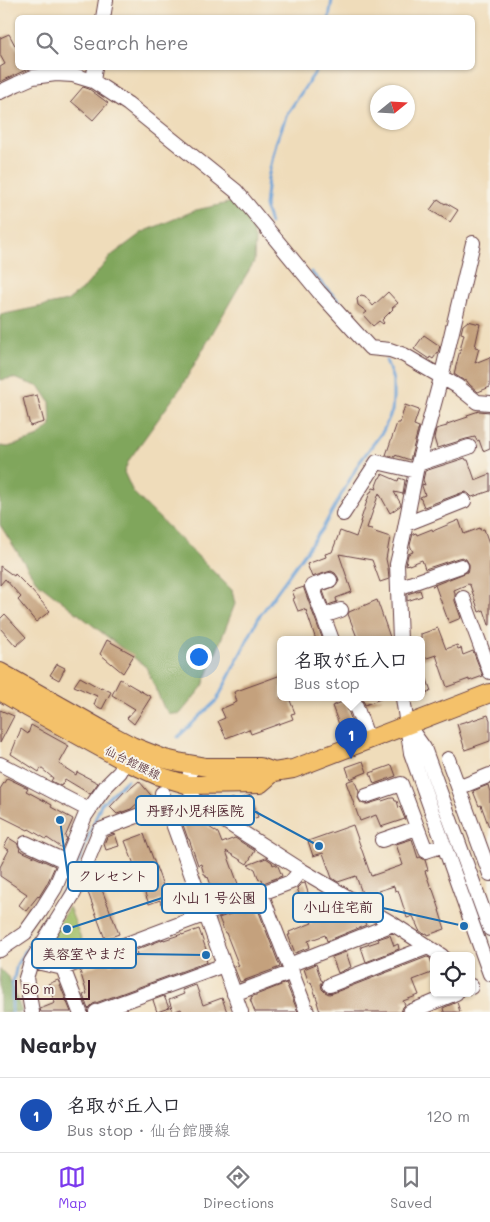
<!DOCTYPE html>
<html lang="en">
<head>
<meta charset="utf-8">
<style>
  body { margin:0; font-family:Mali,"Klee One",sans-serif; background:#f7f7f7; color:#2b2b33 }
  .controls { position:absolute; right:15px; bottom:15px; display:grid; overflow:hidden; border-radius:8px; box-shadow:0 1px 4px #0004 }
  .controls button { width:45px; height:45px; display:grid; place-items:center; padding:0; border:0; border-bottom:1px solid #e1e1e2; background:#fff; color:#2b2b33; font:25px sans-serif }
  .compass { position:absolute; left:370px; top:85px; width:45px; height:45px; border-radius:50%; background:#fff; box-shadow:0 1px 4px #0004; rotate:72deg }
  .scale { position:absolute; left:15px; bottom:12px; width:75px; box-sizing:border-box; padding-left:5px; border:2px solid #4a1f2b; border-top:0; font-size:14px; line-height:18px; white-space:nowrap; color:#4a1f2b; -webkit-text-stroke:4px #f7f3e8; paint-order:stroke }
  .you { position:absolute; left:198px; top:656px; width:18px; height:18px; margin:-12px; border:4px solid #fff; border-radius:50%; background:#1a73e8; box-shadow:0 0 0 8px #1a73e833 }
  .badge { display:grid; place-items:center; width:32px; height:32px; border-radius:50%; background:#7c3aed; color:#fff; font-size:16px; font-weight:700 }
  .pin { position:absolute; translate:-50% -41px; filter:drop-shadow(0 1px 2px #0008) }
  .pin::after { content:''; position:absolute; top:26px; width:18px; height:15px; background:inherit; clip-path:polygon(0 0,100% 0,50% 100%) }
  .popup { position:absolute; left:277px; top:636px; width:148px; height:65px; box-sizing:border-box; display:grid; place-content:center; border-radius:8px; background:#fff; filter:drop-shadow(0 1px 4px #0005); font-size:16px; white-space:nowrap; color:#7c7c81 }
  .popup b { font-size:19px; color:#2b2b33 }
  .popup::after { content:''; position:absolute; left:50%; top:100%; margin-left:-10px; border:10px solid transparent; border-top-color:#fff }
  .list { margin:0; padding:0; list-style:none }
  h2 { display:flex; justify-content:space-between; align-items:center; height:65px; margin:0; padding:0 20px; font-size:21px }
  h2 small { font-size:16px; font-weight:400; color:#7c7c81 }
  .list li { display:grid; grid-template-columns:32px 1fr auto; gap:15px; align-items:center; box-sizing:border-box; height:75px; padding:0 20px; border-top:1px solid #e1e1e2 }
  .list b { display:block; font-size:19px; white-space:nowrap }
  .list p { margin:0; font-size:16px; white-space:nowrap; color:#7c7c81 }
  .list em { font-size:16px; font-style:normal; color:#7c7c81 }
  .icon { flex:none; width:28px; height:28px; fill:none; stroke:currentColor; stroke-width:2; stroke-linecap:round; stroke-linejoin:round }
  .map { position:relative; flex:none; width:490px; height:1012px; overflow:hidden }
  .search { position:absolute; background:#fff; box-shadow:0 1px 4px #0004; left:15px; right:15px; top:15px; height:55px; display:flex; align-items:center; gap:12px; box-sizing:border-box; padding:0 18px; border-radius:8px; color:#7c7c81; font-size:19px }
  .sheet { height:140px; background:#fff }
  nav { display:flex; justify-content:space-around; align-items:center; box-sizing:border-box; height:70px; border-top:1px solid #e1e1e2; background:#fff; font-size:14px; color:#7c7c81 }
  nav a { display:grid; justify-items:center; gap:2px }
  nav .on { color:#7c3aed }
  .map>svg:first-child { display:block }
  .green { fill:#a0bf67; stroke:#756f49 }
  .forest { fill:#80a65c; stroke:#656244 }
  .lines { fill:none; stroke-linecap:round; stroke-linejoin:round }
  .stream { stroke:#679fd6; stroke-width:3 }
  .building { fill:#c4a17d }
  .minor-casing { stroke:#633b40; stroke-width:16 }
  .major-casing { stroke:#633b40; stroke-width:20 }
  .minor { stroke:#fff; stroke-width:14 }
  .major { stroke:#f4c16a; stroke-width:18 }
  .labels { text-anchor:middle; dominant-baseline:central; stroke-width:4; stroke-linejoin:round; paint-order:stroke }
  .street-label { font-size:12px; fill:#4a1f2b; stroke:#f7f3e8 }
  .leader { fill:none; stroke:#1f6fb2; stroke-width:2 }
  .callout-dot { fill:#1f6fb2; stroke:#f7f3e8; stroke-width:2 }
  .callout { fill:#f7f3e8; stroke:#1f6fb2; stroke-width:2 }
  .callout-label { font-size:14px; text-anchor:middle; font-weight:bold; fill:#4a1f2b }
</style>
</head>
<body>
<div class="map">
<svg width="490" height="1012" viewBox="0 0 490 1012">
  <rect width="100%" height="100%" fill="#f7f3e8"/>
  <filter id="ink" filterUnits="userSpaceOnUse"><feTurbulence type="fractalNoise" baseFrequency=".02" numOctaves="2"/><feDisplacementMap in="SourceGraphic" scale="10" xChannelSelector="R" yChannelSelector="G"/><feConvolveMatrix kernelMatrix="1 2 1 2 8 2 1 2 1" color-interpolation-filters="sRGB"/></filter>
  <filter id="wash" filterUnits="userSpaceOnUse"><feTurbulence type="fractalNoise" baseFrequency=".0096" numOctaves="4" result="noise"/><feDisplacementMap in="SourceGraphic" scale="20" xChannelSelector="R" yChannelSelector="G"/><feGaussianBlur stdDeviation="1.12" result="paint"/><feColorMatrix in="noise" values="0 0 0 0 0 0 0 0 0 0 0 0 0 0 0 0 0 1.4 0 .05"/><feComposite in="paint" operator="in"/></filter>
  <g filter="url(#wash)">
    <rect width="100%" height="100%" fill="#efdcba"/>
    <path class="green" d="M 69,907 L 86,951 L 61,962 L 44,960 L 40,953 Z"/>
    <path class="forest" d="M 233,202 L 245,208 L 255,239 L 254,262 L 236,292 L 182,386 L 129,460 L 124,472 L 133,492 L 232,590 L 235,604 L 203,686 L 180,714 L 170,714 L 164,708 L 146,667 L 36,581 L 0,525 L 0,446 L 8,447 L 36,438 L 51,426 L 50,402 L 40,387 L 13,378 L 0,380 L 0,315 L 67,301 L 84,288 L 112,255 L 143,232 L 196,210 Z
      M 0,969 L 9,978 L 22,1012 L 0,1012 Z"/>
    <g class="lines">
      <path class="stream" d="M 329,18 L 332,0
        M 270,224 L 265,206 L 268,178 L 276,143 L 287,114 L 318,68
        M 311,272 L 337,299 L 372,338
        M 178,737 L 217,700 L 259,617 L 324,526 L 359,463 L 383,431 L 392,411 L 393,398 L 393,380 L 386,360
        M 12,1012 L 12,987 L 17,964 L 73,877 L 101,804 L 127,780"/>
    </g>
    <g id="blocks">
      <path class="building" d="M 9,34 L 18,51 L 18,68 L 30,68 L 0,82 L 0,67 L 5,64 L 0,55 L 0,38 Z
        M 83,87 L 89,89 L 108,103 L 93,120 L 71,101 Z
        M 438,199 L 445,204 L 446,203 L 458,210 L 450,222 L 430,210 Z
        M 388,292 L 398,303 L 392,308 L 393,309 L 382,320 L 384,323 L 383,324 L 379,321 L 373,326 L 363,315 L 367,312 L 358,305 L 357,299 L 361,295 L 365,296 L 373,306 Z
        M 468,321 L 480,324 L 475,347 L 479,348 L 475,363 L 490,357 L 490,387 L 478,392 L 469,384 L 467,381 L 463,380 L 454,374 L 464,334 L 461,333 L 463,325 Z
        M 424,335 L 440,346 L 438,352 L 433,359 L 430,357 L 429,359 L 414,349 Z
        M 37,395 L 44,422 L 30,426 L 23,398 Z
        M 405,405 L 419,410 L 414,425 L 419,427 L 410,460 L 395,455 L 395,457 L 386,455 L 397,423 L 400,423 Z
        M 479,411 L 490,412 L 490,448 L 483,451 L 479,440 L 477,441 L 475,437 L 466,439 L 437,448 L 434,438 L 436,429 L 447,426 L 447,424 L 468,417 L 467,415 Z
        M 465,458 L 466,460 L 468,460 L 475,480 L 490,474 L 490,491 L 472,497 L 469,494 L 466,492 L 461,493 L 424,507 L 420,497 L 425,495 L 422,486 L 422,484 L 425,485 L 423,480 L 425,471 Z
        M 382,474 L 398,481 L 399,478 L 405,480 L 403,494 L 394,492 L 401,504 L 400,506 L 390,513 L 379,493 L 367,528 L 372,529 L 372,531 L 390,537 L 386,559 L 388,568 L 389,579 L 380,582 L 372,560 L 339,554 L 352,592 L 336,598 L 337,602 L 328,605 L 323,591 L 336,586 L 339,581 L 338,577 L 335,573 L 331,571 L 312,577 L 307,564 L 326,557 L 325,554 L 332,552 L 340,531 L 356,537 L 361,522 L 360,522 L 370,492 L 371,492 L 373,488 L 377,489 L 376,486 L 379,478 L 380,478 Z
        M 459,520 L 464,534 L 480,528 L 480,530 L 484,529 L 490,546 L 490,625 L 489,625 L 484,610 L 479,612 L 470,585 L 468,584 L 454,590 L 455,594 L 455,601 L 461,618 L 449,623 L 435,585 L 432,586 L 467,572 L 469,568 L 469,564 L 466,559 L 462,557 L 458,558 L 425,569 L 422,560 L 409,565 L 409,564 L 406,565 L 408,554 L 413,552 L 410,545 L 413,534 L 416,533 L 417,535 L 432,529 L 433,531 Z
        M 0,566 L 14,576 L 15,574 L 30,589 L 50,611 L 36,622 L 18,600 L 21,597 L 5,579 L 0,585 Z
        M 304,587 L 304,589 L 323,640 L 316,640 L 306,610 L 305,611 L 304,609 L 298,611 L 293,599 L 295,598 L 292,591 Z
        M 420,590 L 422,596 L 407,601 L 407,594 Z
        M 377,600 L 391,640 L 358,640 L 348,614 L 349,612 Z
        M 5,614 L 26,637 L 16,646 L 0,628 L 0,619 Z
        M 438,628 L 446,649 L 457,645 L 458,649 L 461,648 L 463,655 L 473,651 L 483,676 L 469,681 L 469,679 L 447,687 L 436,655 L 421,660 L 421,634 Z
        M 107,640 L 134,655 L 123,673 L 100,654 Z
        M 57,664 L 65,668 L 59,680 L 50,675 Z
        M 421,665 L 422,665 L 431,691 L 421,695 Z
        M 281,675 L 281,698 L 289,698 L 295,713 L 291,714 L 293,719 L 251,734 L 249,729 L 226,738 L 218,721 L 225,718 L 221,709 L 237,702 L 234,692 Z
        M 80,677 L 100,688 L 101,687 L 111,692 L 102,709 L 94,705 L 97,696 L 74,686 Z
        M 120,679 L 151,697 L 134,724 L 127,718 L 135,709 L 112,695 Z
        M 362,698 L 383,698 L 365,705 Z
        M 345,701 L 353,725 L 348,727 L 347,724 L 340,727 L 332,706 Z
        M 0,710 L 14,716 L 0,743 Z
        M 488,715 L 490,720 L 490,741 L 465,750 L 457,724 L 467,721 L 467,722 Z
        M 31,725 L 69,746 L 59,764 L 76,775 L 77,772 L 98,783 L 90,794 L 65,779 L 61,786 L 51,781 L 53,778 L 41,768 L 39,772 L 11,754 L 21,729 L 28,734 Z
        M 363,761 L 367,772 L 350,779 L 346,767 Z
        M 392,765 L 396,776 L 374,784 L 370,773 Z
        M 7,778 L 28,788 L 26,791 L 52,805 L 51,807 L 73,819 L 65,837 L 67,838 L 62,848 L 47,838 L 46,839 L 29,829 L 28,830 L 0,816 L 0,789 Z
        M 354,779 L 359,792 L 358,798 L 361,803 L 364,804 L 368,804 L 381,800 L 382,801 L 391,798 L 394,798 L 395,801 L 397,801 L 399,808 L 400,807 L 405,819 L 381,827 L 376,815 L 360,821 L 346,782 Z
        M 139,781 L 155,800 L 142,805 L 140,801 L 131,809 L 117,814 L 110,807 L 125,791 L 126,792 Z
        M 488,785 L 490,792 L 490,827 L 489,827 L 481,805 L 479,806 L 473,791 Z
        M 251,795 L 258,817 L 246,821 L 241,809 L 229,813 L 226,811 L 222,802 L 233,798 L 234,801 Z
        M 176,805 L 218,833 L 222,843 L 235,838 L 255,851 L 247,864 L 226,851 L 241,892 L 215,901 L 213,896 L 215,896 L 208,877 L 207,878 L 205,874 L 204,874 L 201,864 L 198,865 L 189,839 L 188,839 Z
        M 353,825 L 371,876 L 403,865 L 396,844 L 412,839 L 418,858 L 420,857 L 425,860 L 428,870 L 425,871 L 431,888 L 432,887 L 440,910 L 439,910 L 445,929 L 428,935 L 427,933 L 424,934 L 419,930 L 413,916 L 407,918 L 398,890 L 395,891 L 394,886 L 378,891 L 382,903 L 377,905 L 363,896 L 356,876 L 338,882 L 332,878 L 323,853 L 313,856 L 308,841 Z
        M 115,834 L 119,846 L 106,850 L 104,844 L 107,837 Z
        M 144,834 L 169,902 L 161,904 L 160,900 L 149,904 L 125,841 Z
        M 9,838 L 17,843 L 20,849 L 19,850 L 55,866 L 47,884 L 39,897 L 38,896 L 26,911 L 19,905 L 27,894 L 0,876 L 0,867 L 9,850 L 4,847 Z
        M 266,858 L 272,862 L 273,865 L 275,864 L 278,866 L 282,876 L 263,883 L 262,879 L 259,880 L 255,869 L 248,865 Z
        M 99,882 L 119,934 L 105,939 L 86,887 Z
        M 305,883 L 310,899 L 302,902 L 297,888 L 301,884 Z
        M 328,896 L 336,901 L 343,918 L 357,913 L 362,916 L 366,925 L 327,941 L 325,935 L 308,941 L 310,947 L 295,953 L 288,935 L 290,935 L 289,932 L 312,923 L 311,921 L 312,920 L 306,904 Z
        M 252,906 L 252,907 L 254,906 L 255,908 L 257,907 L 280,967 L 240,982 L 234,967 L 239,966 L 226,933 L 225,933 L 219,918 Z
        M 199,929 L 209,958 L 206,959 L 207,962 L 93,1004 L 88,1009 L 83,995 L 87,994 L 80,971 L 108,961 L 109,965 L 137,955 L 136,950 L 164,939 L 164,940 L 182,934 L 182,935 Z
        M 390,935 L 394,946 L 398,944 L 399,949 L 366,962 L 361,947 L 379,941 L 378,939 Z
        M 346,952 L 351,967 L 338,973 L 332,957 Z
        M 427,957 L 430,958 L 434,969 L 434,972 L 413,980 L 419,995 L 403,1001 L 405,1005 L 403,1007 L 401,1012 L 320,1012 L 317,1002 L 318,1002 L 311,982 L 309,983 L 304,969 L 316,964 L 321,980 L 323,981 L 321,984 L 322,989 L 325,992 L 329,994 L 333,993 Z
        M 58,980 L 71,1012 L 41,1012 L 40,1009 L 55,1003 L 48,984 Z
        M 286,983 L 298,1012 L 255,1012 L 250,999 L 252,999 L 251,997 Z
        M 196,985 L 203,1005 L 222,998 L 227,1012 L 182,1012 L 181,1009 L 173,1012 L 169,1000 L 184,994 L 182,990 Z
        M 164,996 L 169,1008 L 157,1012 L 153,1000 Z
        M 457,1002 L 460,1012 L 444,1012 L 443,1008 Z"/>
    </g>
  </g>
  <g filter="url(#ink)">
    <use href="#blocks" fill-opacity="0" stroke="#633b40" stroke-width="1"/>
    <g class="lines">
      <g class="minor-casing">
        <path id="minor" d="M 103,18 L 106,0
          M 93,81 L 95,68
          M 0,92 L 17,84 L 33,77 L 56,74 L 73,75 L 93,81 L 128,104 L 236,191 L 319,292 L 370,348 L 390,350 L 404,355 L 457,386 L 477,402 L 490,403
          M 418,464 L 469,447
          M 343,514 L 377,462 L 416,471
          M 406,524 L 464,501
          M 330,580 L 312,586 L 332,640
          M 398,588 L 461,566
          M 463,598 L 490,672
          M 323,616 L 341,610
          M 400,640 L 397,564 L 403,538 L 416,471 L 441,378 L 473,243
          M 353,698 L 368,739
          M 403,698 L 411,753 L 490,974
          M 409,727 L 424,748 L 490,929
          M 448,759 L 490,874
          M 0,764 L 89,810
          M 191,764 C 189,781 187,790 198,804 L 301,870 L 393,924 L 442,956
          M 463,786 L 490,775
          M 162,793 L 241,1012
          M 366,796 L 401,784 L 426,851 L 444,845
          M 382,840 L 417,828
          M 26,843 L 67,862
          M 261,893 L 307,1012
          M 0,950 L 25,933 L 40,912 L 55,888 L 85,816 L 93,804 L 106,786 L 120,772 L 129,753
          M 32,961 L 63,968 L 291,882 L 301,870
          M 289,965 L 393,924
          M 63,968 L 80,1012
          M 330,985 L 428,947
          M 471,986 L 471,987
          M 234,994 L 292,972
          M 32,1012 L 26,978 L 31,962 L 74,893 L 100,830 L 166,805
          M 96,1012 L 224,965
          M 410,1012 L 456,993"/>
      </g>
      <g class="major-casing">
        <path id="major" d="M 0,672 L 115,737 L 132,746 L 165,759 L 178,762 L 206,767 L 260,767 L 274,772
          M 0,691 L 27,707 L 125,761 L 159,776 L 189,785 L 260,784 L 274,772 L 293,769 L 490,693"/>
      </g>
      <use href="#minor" class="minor"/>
      <use href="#major" class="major"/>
    </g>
  </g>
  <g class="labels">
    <g class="street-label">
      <text transform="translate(133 762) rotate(26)">仙台館腰線</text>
    </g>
  </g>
  <path class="leader" d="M319 846L254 811M60 820L68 877M67 929L162 898M464 926L383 908M206 955L136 954"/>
  <g class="callout-dot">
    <circle cx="319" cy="846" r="5"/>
    <circle cx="60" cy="820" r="5"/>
    <circle cx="67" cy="929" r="5"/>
    <circle cx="464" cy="926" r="5"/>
    <circle cx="206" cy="955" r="5"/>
  </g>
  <g class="callout">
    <rect x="136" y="796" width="118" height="29" rx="5"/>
    <rect x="68" y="862" width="90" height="29" rx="5"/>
    <rect x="162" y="884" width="104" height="29" rx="5"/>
    <rect x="293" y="893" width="90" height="29" rx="5"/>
    <rect x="32" y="939" width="104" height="29" rx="5"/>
  </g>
  <g class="callout-label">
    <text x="195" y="816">丹野小児科医院</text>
    <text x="113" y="881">クレセント</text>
    <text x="214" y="903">小山１号公園</text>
    <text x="338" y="912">小山住宅前</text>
    <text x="84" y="959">美容室やまだ</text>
  </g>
</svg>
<div class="controls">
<button><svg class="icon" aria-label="locate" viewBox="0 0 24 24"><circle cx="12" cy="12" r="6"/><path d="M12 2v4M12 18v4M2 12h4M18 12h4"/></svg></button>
</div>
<svg class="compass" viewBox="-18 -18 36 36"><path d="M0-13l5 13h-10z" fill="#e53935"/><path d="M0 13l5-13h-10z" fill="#7c7c81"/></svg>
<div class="scale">50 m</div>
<div class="you"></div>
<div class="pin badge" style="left:351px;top:759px;background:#1a4fb4">1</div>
<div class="popup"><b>名取が丘入口</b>Bus stop</div>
<div class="search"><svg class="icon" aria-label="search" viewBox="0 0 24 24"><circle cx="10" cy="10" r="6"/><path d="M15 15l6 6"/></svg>Search here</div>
</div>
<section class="sheet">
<h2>Nearby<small></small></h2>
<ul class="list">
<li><span class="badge" style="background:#1a4fb4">1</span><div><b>名取が丘入口</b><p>Bus stop · 仙台館腰線</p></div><em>120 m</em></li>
</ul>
</section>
<nav>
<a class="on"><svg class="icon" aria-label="map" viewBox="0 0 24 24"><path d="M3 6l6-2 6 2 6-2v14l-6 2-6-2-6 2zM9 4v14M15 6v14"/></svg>Map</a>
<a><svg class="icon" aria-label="directions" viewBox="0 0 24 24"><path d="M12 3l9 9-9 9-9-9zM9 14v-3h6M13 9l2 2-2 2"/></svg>Directions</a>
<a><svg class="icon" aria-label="saved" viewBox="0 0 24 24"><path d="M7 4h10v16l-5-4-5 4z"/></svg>Saved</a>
</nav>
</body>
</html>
